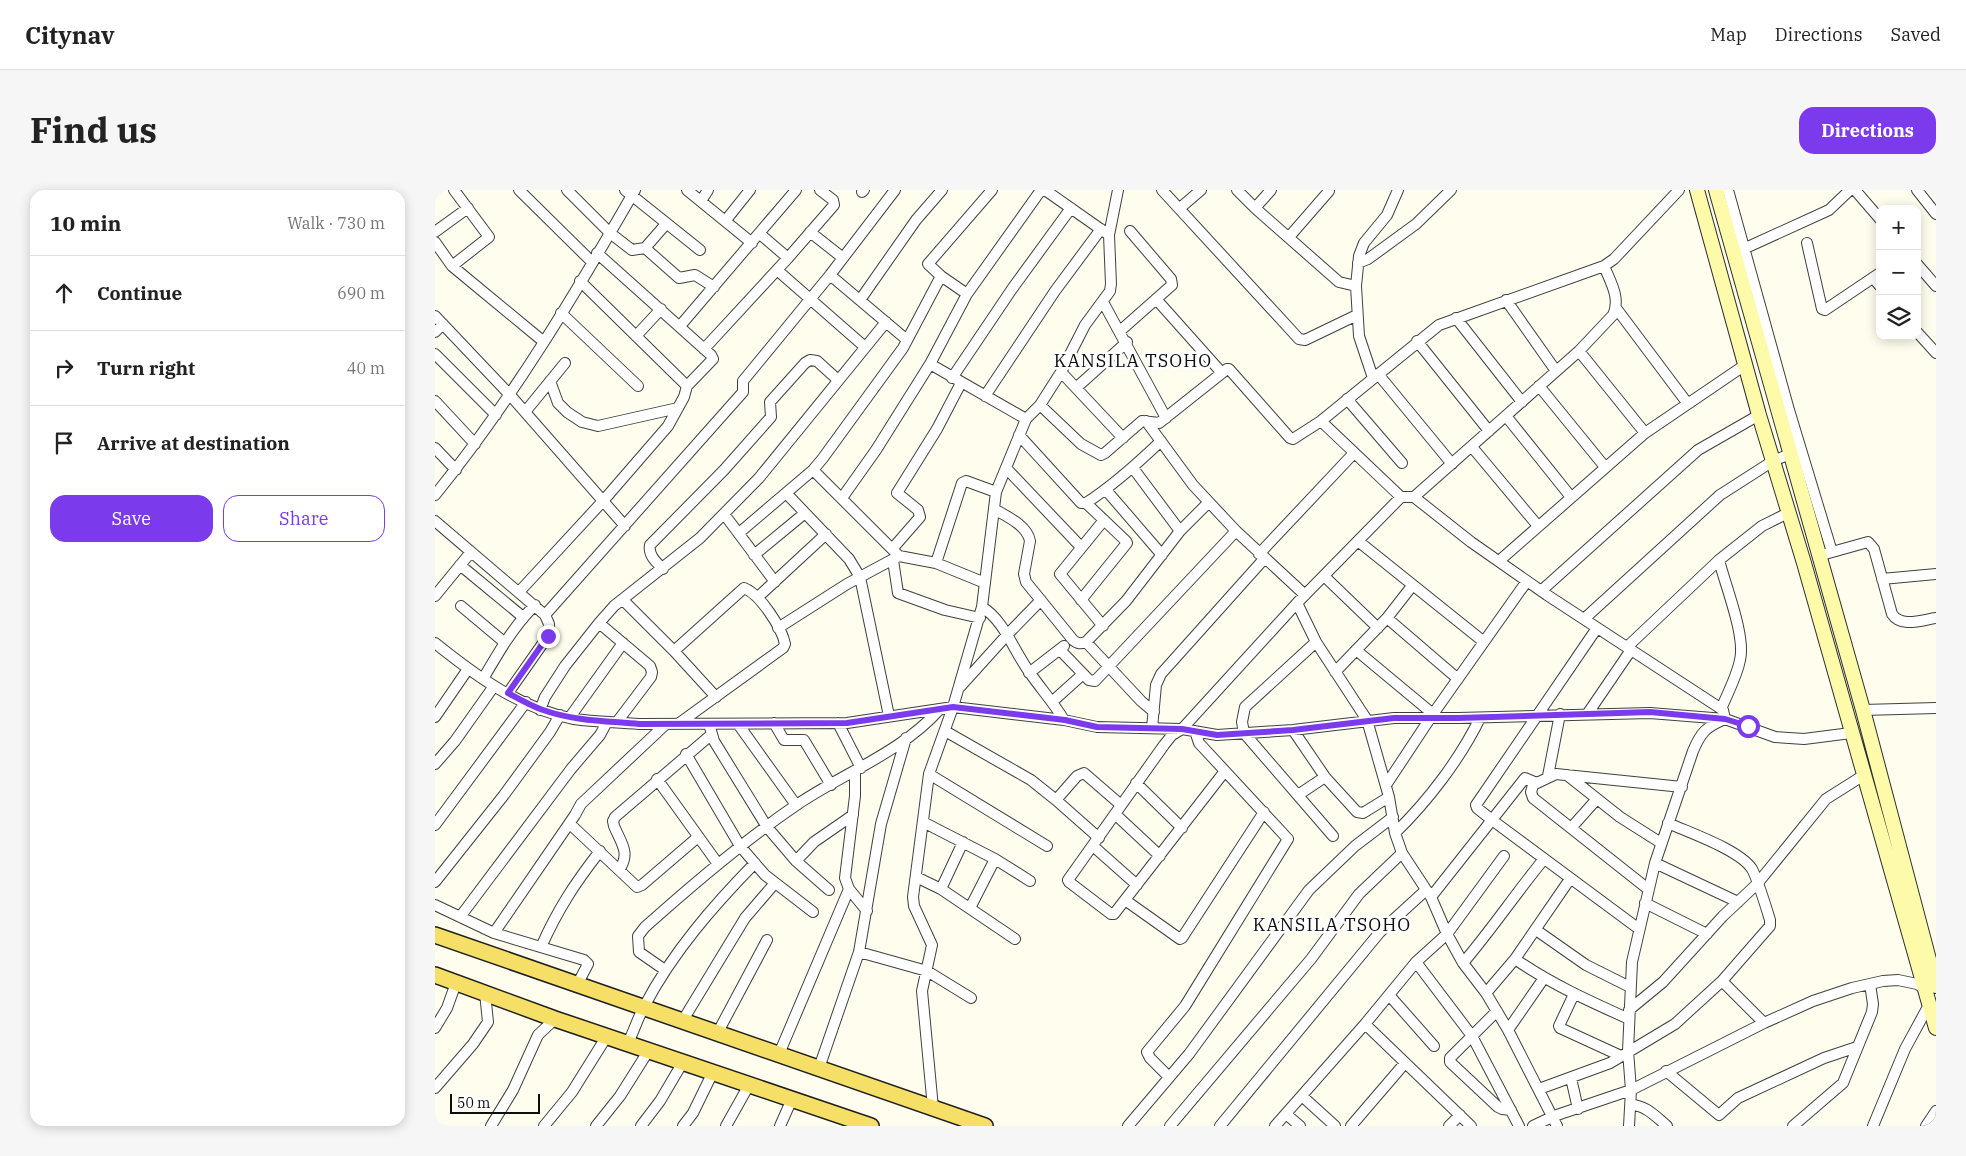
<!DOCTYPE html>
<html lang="en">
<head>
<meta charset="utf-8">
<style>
  body { margin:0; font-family:"IBM Plex Serif",serif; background:#f6f6f6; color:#222 }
  .controls { position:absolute; right:15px; top:15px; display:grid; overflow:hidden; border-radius:10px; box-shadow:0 2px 12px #0003 }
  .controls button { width:45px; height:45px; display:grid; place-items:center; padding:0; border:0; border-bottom:1px solid #e0e0e0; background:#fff; color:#222; font:25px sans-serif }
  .scale { position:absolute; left:15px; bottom:12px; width:90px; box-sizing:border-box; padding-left:5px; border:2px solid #0d0d0d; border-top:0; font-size:14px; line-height:18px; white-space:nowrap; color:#0d0d0d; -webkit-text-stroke:4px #fff; paint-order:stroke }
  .stop { position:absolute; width:15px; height:15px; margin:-11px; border:4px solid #7c3aed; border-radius:50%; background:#fff }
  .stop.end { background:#7c3aed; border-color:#fff; box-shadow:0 1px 5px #0008 }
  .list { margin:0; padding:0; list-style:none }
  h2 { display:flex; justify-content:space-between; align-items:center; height:65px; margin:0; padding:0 20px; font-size:21px }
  h2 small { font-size:16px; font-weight:400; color:#767676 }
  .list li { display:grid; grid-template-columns:32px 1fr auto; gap:15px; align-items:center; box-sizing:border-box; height:75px; padding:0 20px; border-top:1px solid #e0e0e0 }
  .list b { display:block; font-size:19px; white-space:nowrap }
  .list em { font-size:16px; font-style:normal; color:#767676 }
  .actions { display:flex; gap:10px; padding:15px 20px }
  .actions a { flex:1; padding:11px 0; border:1px solid #7c3aed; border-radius:15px; text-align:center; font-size:18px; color:#7c3aed }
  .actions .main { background:#7c3aed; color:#fff }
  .icon { flex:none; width:28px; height:28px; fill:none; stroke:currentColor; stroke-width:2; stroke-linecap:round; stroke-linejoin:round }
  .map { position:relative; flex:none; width:1501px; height:936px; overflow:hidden; border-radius:15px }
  header { display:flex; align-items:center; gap:30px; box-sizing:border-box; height:70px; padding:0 25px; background:#fff; border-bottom:1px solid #e0e0e0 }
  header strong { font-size:24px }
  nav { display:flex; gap:28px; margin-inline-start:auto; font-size:18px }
  .intro { display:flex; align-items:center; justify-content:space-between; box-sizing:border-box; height:120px; padding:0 30px }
  h1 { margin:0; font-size:35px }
  .button { padding:12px 22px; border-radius:15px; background:#7c3aed; color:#fff; font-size:18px; font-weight:700 }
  main { display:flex; gap:30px; padding:0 30px }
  aside { flex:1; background:#fff; border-radius:15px; box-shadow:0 2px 12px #0003 }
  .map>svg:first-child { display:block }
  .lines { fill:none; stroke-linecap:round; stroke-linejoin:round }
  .minor-casing { stroke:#404040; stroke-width:12 }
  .secondary-casing { stroke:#2f2f2f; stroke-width:16 }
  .primary-casing { stroke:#1e1e1e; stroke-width:18 }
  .minor { stroke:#fff; stroke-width:10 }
  .secondary { stroke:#fdfbaa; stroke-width:14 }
  .primary { stroke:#f5df66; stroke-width:15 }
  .route { stroke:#7c3aed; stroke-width:6 }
  .labels { text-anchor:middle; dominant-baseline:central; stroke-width:5; stroke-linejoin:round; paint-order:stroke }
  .quarter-label { font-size:18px; letter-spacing:1px; fill:#0d0d0d; stroke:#fff }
</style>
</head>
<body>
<header>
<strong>Citynav</strong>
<nav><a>Map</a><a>Directions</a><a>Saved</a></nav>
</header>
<div class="intro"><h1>Find us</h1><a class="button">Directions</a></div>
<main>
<aside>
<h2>10 min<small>Walk · 730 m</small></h2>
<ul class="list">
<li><svg class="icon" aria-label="ahead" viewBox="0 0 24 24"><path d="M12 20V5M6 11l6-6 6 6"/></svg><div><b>Continue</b></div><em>690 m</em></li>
<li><svg class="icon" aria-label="right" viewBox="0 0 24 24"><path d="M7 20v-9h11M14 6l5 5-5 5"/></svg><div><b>Turn right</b></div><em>40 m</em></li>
<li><svg class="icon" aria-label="arrive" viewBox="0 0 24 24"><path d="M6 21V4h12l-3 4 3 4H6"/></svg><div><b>Arrive at destination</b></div></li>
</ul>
<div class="actions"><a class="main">Save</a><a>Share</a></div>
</aside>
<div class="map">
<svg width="1501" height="936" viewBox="0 0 1501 936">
  <rect width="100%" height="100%" fill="#fffded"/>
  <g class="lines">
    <g class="minor-casing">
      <path id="minor" d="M 84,0 L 157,72
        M 132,0 L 175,43 L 197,60 L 210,58 L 231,34
        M 190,0 L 265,60
        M 252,0 L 317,53
        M 727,0 L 864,149 L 870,150 L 922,125
        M 802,0 L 820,18 L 904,92 L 921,96
        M 1293,0 L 1354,220 L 1397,362
        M 1420,0 L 1445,29
        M 1482,0 L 1501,24
        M 427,2 L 429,0
        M 266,11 L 273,0
        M 745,18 L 766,0
        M 820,18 L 836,0
        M 291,30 L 315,0
        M 0,42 L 33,18
        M 375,42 L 408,68
        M 325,44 L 353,68
        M 674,45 L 683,0
        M 854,47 L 894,1
        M 0,52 L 17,76 L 109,152
        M 1372,53 L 1387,119 L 1390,120 L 1445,83
        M 210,58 L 244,88 L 260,85 L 279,97
        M 1304,61 L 1394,20 L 1415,0
        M 923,73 L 933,69 L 981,34 L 1016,0
        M 1482,74 L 1501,96
        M 17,76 L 54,47 L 19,0
        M 342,80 L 430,157
        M 395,85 L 472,150
        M 1438,88 L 1445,96
        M 145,91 L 252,196
        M 532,104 L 506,86 L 493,74 L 557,0
        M 721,109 L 787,183
        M 425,110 L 481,30 L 507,0
        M 1071,110 L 1121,181
        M 668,112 L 731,228
        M 1181,118 L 1253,214
        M 126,123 L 203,196
        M 0,126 L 75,205 L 190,336
        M 1021,128 L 1087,212
        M 245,136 L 361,0
        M 685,141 L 737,95 L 736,89 L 695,41
        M 0,142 L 8,134
        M 1482,142 L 1501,163
        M 201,146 L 226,119
        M 982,151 L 1054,241
        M 269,159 L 353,68 L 399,15 L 398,10 L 385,0
        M 1144,161 L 1210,243
        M 0,164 L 61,225
        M 495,174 L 591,229
        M 626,182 L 688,248
        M 943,184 L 1017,274
        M 517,188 L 577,99 L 636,18
        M 938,188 L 924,146 L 921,96 L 924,66 L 929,53 L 952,25 L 963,0
        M 115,191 L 123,213 L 132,222 L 147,232 L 163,236 L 243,218
        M 1104,196 L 1170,277
        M 641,198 L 692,152
        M 550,206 L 620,101 L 666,39
        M 912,209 L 967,273
        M 0,211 L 40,254
        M 605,215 L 626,182 L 650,135 L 675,101 L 676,94 L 674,45 L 610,0
        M 90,222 L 130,173
        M 1071,226 L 1136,307
        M 711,231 L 758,295 L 801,341 L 870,405
        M 886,231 L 966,307 L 979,307 L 1036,352 L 1112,405 L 1288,520 L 1290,529 C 1271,537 1266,542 1258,561 L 1220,673 L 1197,772 L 1193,861 L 1196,900 L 1194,936
        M 584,245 L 646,313 L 651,313 L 691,351 L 692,353 L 646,410
        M 1037,257 L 1103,336
        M 0,258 L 21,280
        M 571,278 L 646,357
        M 698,278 L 745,341
        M 378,280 L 464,366 L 501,373 L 550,393
        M 671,300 L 727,365
        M 351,303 L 414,369 L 425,387 L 454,526
        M 0,305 C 77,210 139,106 200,0
        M 979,307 L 1144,161 L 1178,125 C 1186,108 1175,91 1169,76
        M 407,308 L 441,260 L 495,174 L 532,104 L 606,0
        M 651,313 C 679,295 702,274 726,251
        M 559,319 C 571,326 592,335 595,351 L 589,384 L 591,392 L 638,450 C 643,454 645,454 651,452 L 691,411 L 745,341 L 774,312
        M 289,324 L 340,392
        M 0,331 L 110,425 L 114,434 L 113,446 L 73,503
        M 304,343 L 378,280 L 388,268 L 468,158 L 506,86
        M 923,351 L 1049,452
        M 458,358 L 485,327 L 483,320 L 462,303 L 502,239 L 526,193
        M 824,364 L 919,263
        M 1390,364 L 1433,352 L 1439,359 L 1457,424 C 1466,438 1487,430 1501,428
        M 319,365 L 370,323
        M 458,370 L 463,403 L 510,420 L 545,428
        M 1284,370 C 1290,395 1311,446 1305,470 C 1302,486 1293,502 1287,517
        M 1064,371 L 1210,243 L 1310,175
        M 501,373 L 527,293 L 531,291 L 561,302
        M 25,375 L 88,427
        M 228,379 C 221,372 213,365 215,355 L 289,280 L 336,227 L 335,212 L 370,173 L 375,170 L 382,171 L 403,190
        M 889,386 L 943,438
        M 1447,389 L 1501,384
        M 1106,401 L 1263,260 L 1324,225
        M 84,402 L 168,311 L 233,236 L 249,207 L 252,196 L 278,169 L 276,165 L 162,63
        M 0,406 L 36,362
        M 323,407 L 391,344
        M 188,410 L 239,461 L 281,507
        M 862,413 L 881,452 L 932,530 L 954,607 L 960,643 L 967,663 L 996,707 L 1012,744 L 1028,773 L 1051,803 L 1073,840 L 1122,936
        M 26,416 L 69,452
        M 547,417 C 570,431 579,462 595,483 C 606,499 619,513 629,530
        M 110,425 L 308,202 L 308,191 L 395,85 L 460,0
        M 952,428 L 1023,489
        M 1149,429 L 1285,305 L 1338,271 L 1355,264
        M 164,433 L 215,476 L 217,482 L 216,487 L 182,532
        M 668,436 L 625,384 L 669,330
        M 343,438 L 412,394 L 464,366
        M 1162,438 L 1041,615 L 1042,618 L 1057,630 L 1204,739
        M 651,452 L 706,511 L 719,522
        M 881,452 L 810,517 L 807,532 L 809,543 L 898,646
        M 0,453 C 41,486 86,519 139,529 C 161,532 183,532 204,534 L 412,533 L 518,517 L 629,530 L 662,537 L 747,539 L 782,545 L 858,540 L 959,528 L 1023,528 L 1215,523 L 1290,529 L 1340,547 L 1369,549 L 1416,543
        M 1192,457 L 1284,370 L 1327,336 L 1353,323
        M 625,460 L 654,490 L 660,491 L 801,341
        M 921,460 L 998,524
        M 239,461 L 309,398 C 325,404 347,438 350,454 L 348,458 L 243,534
        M 900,482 L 952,428 L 977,396
        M 594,483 L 629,456
        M 48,489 C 63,463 78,437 100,415
        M 525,497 L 571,446 L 606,410
        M 618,511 L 648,484
        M 105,520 L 110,507 L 130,476 L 164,433 L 179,416 L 265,348 L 324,288 L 451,132
        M 1428,520 L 1501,518
        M 1153,523 L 1196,460
        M 0,527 L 33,479
        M 135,527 L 188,453
        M 339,533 L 349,550 L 369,550 L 396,595
        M 403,533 L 426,578
        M 274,534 L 279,551 L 332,637 L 361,671 L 394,700
        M 303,534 L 361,615
        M 717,538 L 721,495 L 726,484 L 829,369
        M 858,540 L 890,587 L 922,622 L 928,623 L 954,607
        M 510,541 L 596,590 L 621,610 L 664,648
        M 251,564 L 305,656 L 330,685 L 378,722
        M 0,574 L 20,551 L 59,496
        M 790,581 L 679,724 L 676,724 L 634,692 L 633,690 L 729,555 L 737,545 L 747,539 L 862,413 L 966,307
        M 420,582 L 420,606 L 410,688 L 414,699 L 432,721
        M 494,584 L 612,656
        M 1132,585 L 1185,627 L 1226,653
        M 1113,586 L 1125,524
        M 222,589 L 283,674
        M 1099,592 L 1096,602 L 1098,608 L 1213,699
        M 701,593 L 747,638
        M 951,595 L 998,524 L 1092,391
        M 863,605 L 890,587
        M 621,610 L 642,586 L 649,583 L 686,615
        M 680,624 L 725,666
        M 488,632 L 560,669 L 595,691
        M 135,634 L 202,697 L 207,695 L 263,647
        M 0,635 L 91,512
        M 1136,638 L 1161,610
        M 960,643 C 993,611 1025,569 1045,528
        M 658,656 L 702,695
        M 361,671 L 379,652 L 418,625
        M 1220,673 L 1303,712
        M 184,680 C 196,663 186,653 179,636 L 178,631 L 180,627 L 277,544
        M 481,687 L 506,699 L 580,749
        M 0,692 L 69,605 L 115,542 L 125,525
        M 506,699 L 528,652
        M 996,707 L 1090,588 L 1102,593 L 1121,584 L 1247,597
        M 690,710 L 745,749 L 747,748 L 829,622
        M 1210,713 L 1272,744
        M 0,715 L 59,743 L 149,770 L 153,774 L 143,793
        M 535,718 L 560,669
        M 25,727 L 136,579 L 165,545 L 172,532
        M 1101,740 L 1151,775 L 1195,797
        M 59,743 L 140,625 L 146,614 L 231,534
        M 106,757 C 123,719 140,693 165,661
        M 424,762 L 492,781 L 536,808
        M 1080,769 C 1116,794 1154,811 1194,829
        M 981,772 L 1037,846 L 1084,936
        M 1028,773 C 1057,739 1081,703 1109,669
        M 230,780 L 204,762 L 203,746 L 210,737 C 258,694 307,652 360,616 C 408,583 466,563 505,519
        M 1287,791 L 1329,833
        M 1051,803 L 1080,769 L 1135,689
        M 1139,804 L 1124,836 L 1125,838 L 1186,866
        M 954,805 L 999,856
        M 1194,820 L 1228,792 L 1288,726 L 1322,694 L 1391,609 L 1429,585
        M 1062,821 L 1015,868 L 1015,872 L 1063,917 L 1067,919 L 1076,920
        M 248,830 L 310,728 L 340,693
        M 930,834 L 1036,936
        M 0,838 L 12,818 L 21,793
        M 1073,840 L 1109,788
        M 283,842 L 332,750
        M 193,853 C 199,841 203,827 210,815 C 238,762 278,716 320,673
        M 344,864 L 414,699
        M 384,878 L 424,762 L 446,634 L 471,548
        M 1231,881 L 1284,925 L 1303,908 L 1389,868 L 1422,857
        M 734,887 L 715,868 L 712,862 L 750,816 L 853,649 L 764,553 L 760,541
        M 1136,888 L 1143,919
        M 0,898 L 38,854 L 53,832 L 50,803
        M 1104,899 L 1175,873 L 1240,834 L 1287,791 L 1335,736 L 1335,730 C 1331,717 1323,690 1317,679 C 1305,660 1255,643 1233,633
        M 867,906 L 900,936
        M 1196,915 C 1211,915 1221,927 1232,936
        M 498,918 L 487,801 L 497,755 L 479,716 L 478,707 L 494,584 L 518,517 L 547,417 L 561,302 L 591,229 L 605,215 L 646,254 L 666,265 L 670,263 L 707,231 L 724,233 L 792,179 L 794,179 L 855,248 L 858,249 L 886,231 L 1004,135 L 1169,76 L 1179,69 L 1244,0
        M 851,924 L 865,936
        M 56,936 L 78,900 L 103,845 L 120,829
        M 109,936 L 137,902 L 172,846
        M 161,936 L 185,906 L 214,860
        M 206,936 L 225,911 L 248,872
        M 248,936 L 258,923 L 278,882
        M 291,936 L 314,895
        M 345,936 L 357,909
        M 693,936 L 754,864 L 874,700 L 920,656 L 958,627
        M 735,936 L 876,769 L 924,704 L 967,663
        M 785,936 L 945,742 L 991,700
        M 840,936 L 930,834 L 981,772 L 1012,744 L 1069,666
        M 916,936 L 970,873
        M 1014,936 L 1025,925
        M 1098,936 L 1119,926 L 1196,900 L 1329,833 L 1378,811 L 1417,798 L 1448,791 L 1463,790 L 1482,794 L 1490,799
        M 1358,936 L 1408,893 L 1437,822 L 1438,814 L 1435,794
        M 1438,936 L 1470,859 L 1495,813
        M 1491,936 L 1501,921"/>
    </g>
    <g class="secondary-casing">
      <path id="secondary" d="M 1262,0 L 1324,225 L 1369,373 L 1501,838
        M 1281,0 L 1428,520 L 1501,796"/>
    </g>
    <g class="primary-casing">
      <path id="primary" d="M 0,745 L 550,936
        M 0,785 L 120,829 L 436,936"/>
    </g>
    <use href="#minor" class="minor"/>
    <use href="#secondary" class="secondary"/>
    <use href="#primary" class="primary"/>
  </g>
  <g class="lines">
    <path class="route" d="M 113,446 L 73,503 C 84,509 96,516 108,520 C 139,531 172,531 204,534 L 412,533 L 518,517 L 630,530 L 662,537 L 747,539 L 782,545 L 858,540 L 959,528 L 1023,528 L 1153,524 L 1215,522 L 1290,529 L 1313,536"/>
  </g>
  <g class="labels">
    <g class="quarter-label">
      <text x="698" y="170">KANSILA TSOHO</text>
      <text x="897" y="734">KANSILA TSOHO</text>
    </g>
  </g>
</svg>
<div class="controls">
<button>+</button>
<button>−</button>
<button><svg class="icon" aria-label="layers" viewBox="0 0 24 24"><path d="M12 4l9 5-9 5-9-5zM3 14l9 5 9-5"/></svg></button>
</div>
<div class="scale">50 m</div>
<div class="stop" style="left:1313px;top:536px"></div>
<div class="stop end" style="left:113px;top:446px"></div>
</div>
</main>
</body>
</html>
